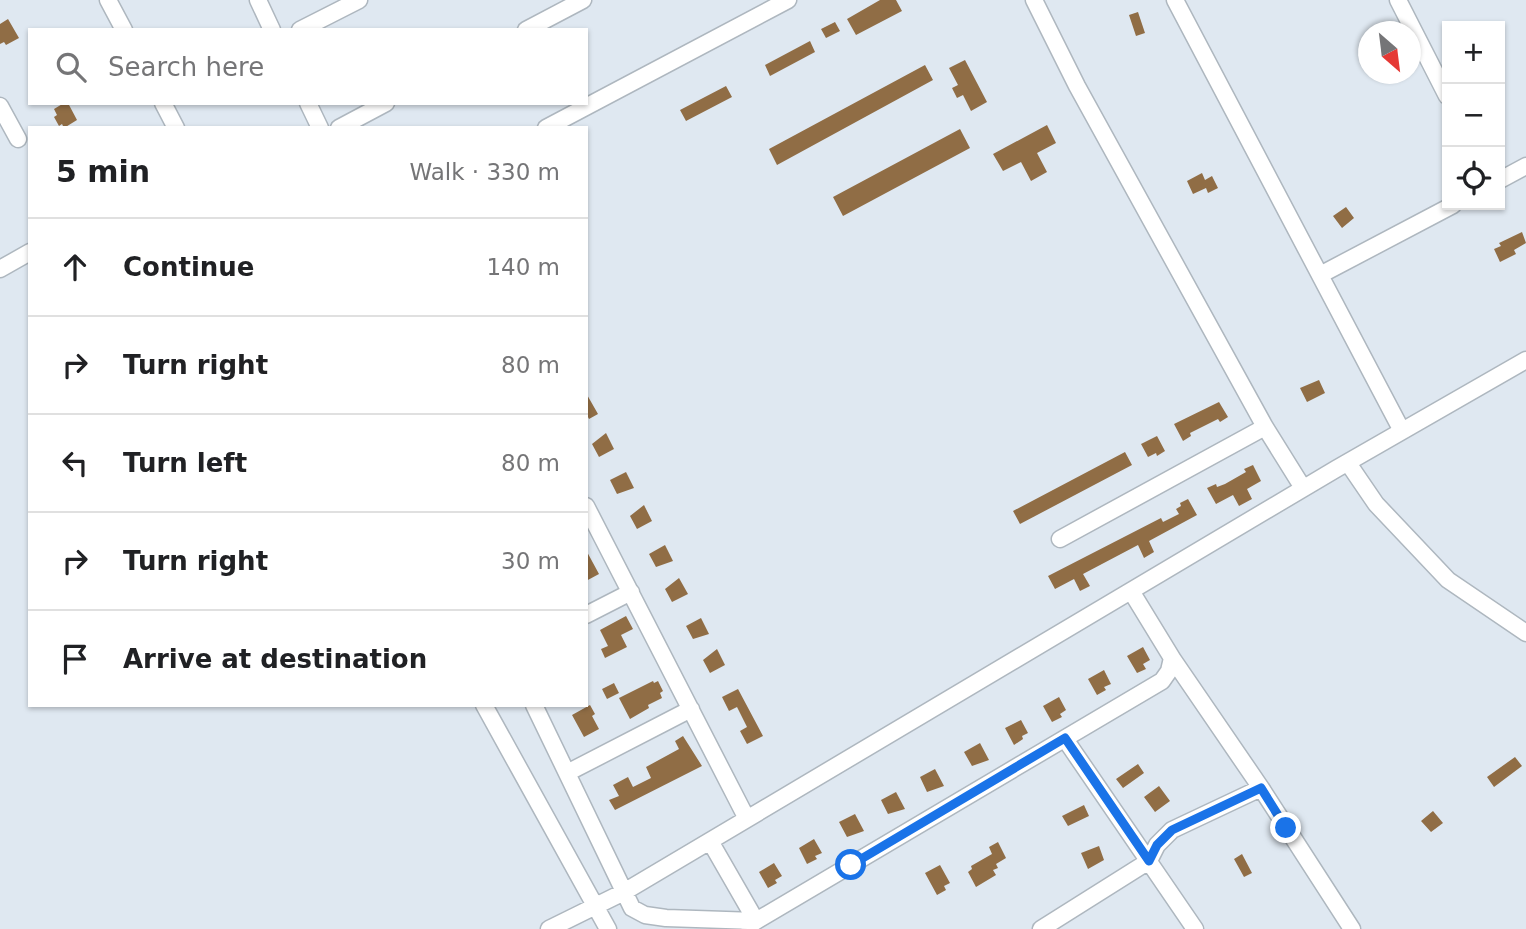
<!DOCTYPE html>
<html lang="en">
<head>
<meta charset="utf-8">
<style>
  body { margin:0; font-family:"DejaVu Sans",sans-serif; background:#f2f2f2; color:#202124 }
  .controls { position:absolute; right:21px; top:21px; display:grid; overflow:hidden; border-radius:0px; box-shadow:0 2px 5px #0004 }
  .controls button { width:63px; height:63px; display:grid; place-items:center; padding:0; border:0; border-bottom:2px solid #e0e0e0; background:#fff; color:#202124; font:35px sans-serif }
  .compass { position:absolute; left:1358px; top:21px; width:63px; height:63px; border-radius:50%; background:#fff; box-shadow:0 2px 5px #0004; rotate:152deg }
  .stop { position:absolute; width:21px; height:21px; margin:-16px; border:5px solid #1a73e8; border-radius:50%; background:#fff }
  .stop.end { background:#1a73e8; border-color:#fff; box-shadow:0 2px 7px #0008 }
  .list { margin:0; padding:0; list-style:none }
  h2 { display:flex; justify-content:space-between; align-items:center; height:91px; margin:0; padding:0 28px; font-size:30px }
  h2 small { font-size:23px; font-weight:400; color:#757577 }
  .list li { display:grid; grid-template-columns:46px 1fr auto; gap:21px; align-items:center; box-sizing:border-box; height:98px; padding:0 28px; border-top:2px solid #e0e0e0 }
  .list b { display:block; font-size:26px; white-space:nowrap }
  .list em { font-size:23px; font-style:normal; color:#757577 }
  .icon { flex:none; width:38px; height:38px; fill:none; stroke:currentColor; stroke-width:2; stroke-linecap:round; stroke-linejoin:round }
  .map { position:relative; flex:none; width:1526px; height:929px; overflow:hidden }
  .search { position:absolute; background:#fff; box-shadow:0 2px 5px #0004; left:28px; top:28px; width:560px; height:77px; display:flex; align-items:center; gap:18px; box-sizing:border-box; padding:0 24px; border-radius:0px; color:#757577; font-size:26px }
  .panel { position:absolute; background:#fff; box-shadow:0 2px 5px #0004; left:28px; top:126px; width:560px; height:581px; border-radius:0px }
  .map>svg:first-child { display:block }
  .building { fill:#906d45 }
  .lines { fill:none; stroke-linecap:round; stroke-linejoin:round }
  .minor-casing { stroke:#aeb7bf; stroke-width:19 }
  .minor { stroke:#fff; stroke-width:16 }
  .route { stroke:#1a73e8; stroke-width:9 }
</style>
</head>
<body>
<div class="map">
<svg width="1526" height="929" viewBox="0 0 1526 929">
  <rect width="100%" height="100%" fill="#dfe8f1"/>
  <path class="building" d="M 880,0 L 896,0 L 902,11 L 856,35 L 847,19 Z
    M 1138,12 L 1145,33 L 1136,36 L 1129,15 Z
    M 8,19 L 19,38 L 6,45 L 4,42 L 0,44 L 0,24 Z
    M 835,22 L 840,31 L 826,38 L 821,29 Z
    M 810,41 L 815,52 L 770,76 L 765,65 Z
    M 965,60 L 987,102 L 971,111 L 963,95 L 957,98 L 952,88 L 958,85 L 949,68 Z
    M 925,65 L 933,80 L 777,165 L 769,149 Z
    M 726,86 L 732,97 L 686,121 L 680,110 Z
    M 64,103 L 68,103 L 77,120 L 64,128 L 62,124 L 59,126 L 54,117 L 57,115 L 54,109 Z
    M 1047,125 L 1056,143 L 1037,153 L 1047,172 L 1031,181 L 1021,162 L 1003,171 L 993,154 Z
    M 960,129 L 970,148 L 843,216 L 833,197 Z
    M 1202,173 L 1205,180 L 1212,176 L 1218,188 L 1208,193 L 1206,188 L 1193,194 L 1187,181 Z
    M 1346,207 L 1354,218 L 1342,228 L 1333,216 Z
    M 1522,232 L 1526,243 L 1514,250 L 1516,254 L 1500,262 L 1494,249 L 1501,246 L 1499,243 Z
    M 1319,380 L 1325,393 L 1307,402 L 1300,388 Z
    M 586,393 L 598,414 L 589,419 L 586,413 Z
    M 1219,402 L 1228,417 L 1220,422 L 1218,419 L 1190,433 L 1191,436 L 1183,441 L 1174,424 Z
    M 606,433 L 614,449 L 599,457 L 592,444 Z
    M 1157,436 L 1165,451 L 1157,456 L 1156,453 L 1148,457 L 1141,444 Z
    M 1125,452 L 1132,465 L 1020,524 L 1013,511 Z
    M 1253,465 L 1261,481 L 1247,489 L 1252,499 L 1239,506 L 1233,495 L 1216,504 L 1207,488 L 1216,484 L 1217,487 L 1225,484 L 1246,472 L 1244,469 Z
    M 626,472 L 634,488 L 617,494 L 610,480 Z
    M 1188,499 L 1197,515 L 1149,541 L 1154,552 L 1144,558 L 1138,545 L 1083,574 L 1090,586 L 1080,591 L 1074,579 L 1055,589 L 1048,576 L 1161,518 L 1163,522 L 1179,514 L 1176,509 L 1181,506 L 1180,503 Z
    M 644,505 L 652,521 L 637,529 L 630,516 Z
    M 665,545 L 673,561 L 656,567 L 649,554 Z
    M 586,550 L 599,574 L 586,581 Z
    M 679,578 L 688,594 L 672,602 L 665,589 Z
    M 626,616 L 633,629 L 621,635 L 627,647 L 605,658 L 601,649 L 608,646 L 600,630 Z
    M 701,618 L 709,634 L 693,639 L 686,626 Z
    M 1143,647 L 1150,660 L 1143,664 L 1146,669 L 1137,673 L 1127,656 Z
    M 717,649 L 725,665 L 710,673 L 703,660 Z
    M 1104,670 L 1111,684 L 1104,687 L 1106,690 L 1097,695 L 1088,679 Z
    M 653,681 L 654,683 L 658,681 L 663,691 L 660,693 L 662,698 L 648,705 L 649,708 L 630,719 L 619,698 Z
    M 614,683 L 619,693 L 607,699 L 602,689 Z
    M 738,689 L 763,736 L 747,744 L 740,731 L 747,727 L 737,707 L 729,711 L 722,697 Z
    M 1059,697 L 1066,710 L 1060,714 L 1062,717 L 1052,722 L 1043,706 Z
    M 590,705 L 595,714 L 592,716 L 599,729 L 584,737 L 572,715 Z
    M 1021,720 L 1028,733 L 1022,736 L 1023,739 L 1014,745 L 1005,728 Z
    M 683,736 L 702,766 L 615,810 L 609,800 L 619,796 L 613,785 L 628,777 L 633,787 L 651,778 L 646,767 L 679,749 L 675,741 Z
    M 980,743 L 989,760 L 972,766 L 964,752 Z
    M 1515,757 L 1522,766 L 1494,787 L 1487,777 Z
    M 1138,764 L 1144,773 L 1123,788 L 1116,779 Z
    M 935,769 L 944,786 L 927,792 L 920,777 Z
    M 1159,786 L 1170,801 L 1155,812 L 1144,797 Z
    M 896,792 L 905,809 L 888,814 L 881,800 Z
    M 1084,805 L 1089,816 L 1068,826 L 1062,816 Z
    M 1433,811 L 1443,823 L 1431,832 L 1421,821 Z
    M 855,814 L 864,831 L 847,837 L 839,822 Z
    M 814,839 L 822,853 L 815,856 L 817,859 L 807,864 L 799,848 Z
    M 998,842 L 1006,858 L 996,864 L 998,868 L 993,870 L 996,875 L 976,887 L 968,872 L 972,869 L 971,866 L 992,854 L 989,847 Z
    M 1099,846 L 1104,860 L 1088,869 L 1081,853 Z
    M 1242,854 L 1252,873 L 1244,877 L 1234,859 Z
    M 774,863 L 782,876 L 775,880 L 777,883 L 768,888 L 759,872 Z
    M 940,865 L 950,883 L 944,886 L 946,890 L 937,895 L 925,873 Z"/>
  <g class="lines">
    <g class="minor-casing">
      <path id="minor" d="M 108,0 L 124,30
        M 258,0 L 272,30
        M 1034,0 L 1077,86 L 1265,427 L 1303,488
        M 1175,0 L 1402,431
        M 1398,0 L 1447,96
        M 300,30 L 359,0
        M 526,30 L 583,0
        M 163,103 L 176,128
        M 308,103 L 320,128
        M 0,106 L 18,139
        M 339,128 L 386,103
        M 546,128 L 788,0
        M 1500,180 L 1526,166
        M 0,269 L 30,252
        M 1320,275 L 1453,205
        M 1348,463 L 1376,504 L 1448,580 L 1526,633
        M 586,506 L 747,819
        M 1060,539 L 1265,427
        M 586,615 L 631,592
        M 1172,658 L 1261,788 L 1352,929
        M 484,705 L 608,929
        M 534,705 L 632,908 L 645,915 L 666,918 L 756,921 L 1162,681 L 1169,671 L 1172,658 L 1131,591
        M 1065,739 L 1195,929
        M 567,773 L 691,709
        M 710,841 L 756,921 L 749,926
        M 549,929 L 624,892 L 1336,469 L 1526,360
        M 1041,929 L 1149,861 L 1157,845 L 1172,830 L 1261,788"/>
    </g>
    <use href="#minor" class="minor"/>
  </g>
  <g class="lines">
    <path class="route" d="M 851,865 L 1065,738 L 1149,861 L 1157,845 L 1172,830 L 1261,788 L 1286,828"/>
  </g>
</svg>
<div class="controls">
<button>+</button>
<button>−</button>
<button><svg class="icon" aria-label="locate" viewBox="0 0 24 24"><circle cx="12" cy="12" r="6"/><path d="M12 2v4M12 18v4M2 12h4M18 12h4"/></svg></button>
</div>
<svg class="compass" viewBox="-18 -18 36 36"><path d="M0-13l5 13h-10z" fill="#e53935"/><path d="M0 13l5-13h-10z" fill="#757577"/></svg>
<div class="stop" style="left:851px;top:865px"></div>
<div class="stop end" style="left:1286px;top:828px"></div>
<div class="search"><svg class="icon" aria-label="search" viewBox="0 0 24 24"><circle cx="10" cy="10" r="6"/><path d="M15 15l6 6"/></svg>Search here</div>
<section class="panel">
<h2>5 min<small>Walk · 330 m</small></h2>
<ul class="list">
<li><svg class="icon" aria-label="ahead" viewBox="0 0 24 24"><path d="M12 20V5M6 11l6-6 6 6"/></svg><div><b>Continue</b></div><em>140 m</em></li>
<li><svg class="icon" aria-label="right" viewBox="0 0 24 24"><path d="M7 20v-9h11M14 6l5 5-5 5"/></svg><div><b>Turn right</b></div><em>80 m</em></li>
<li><svg class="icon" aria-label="left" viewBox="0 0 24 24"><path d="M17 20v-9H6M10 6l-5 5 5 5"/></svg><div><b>Turn left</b></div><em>80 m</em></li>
<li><svg class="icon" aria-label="right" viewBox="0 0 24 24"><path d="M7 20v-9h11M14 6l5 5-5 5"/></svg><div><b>Turn right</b></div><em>30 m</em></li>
<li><svg class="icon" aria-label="arrive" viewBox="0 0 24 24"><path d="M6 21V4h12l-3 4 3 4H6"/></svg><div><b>Arrive at destination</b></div></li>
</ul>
</section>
</div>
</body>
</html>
